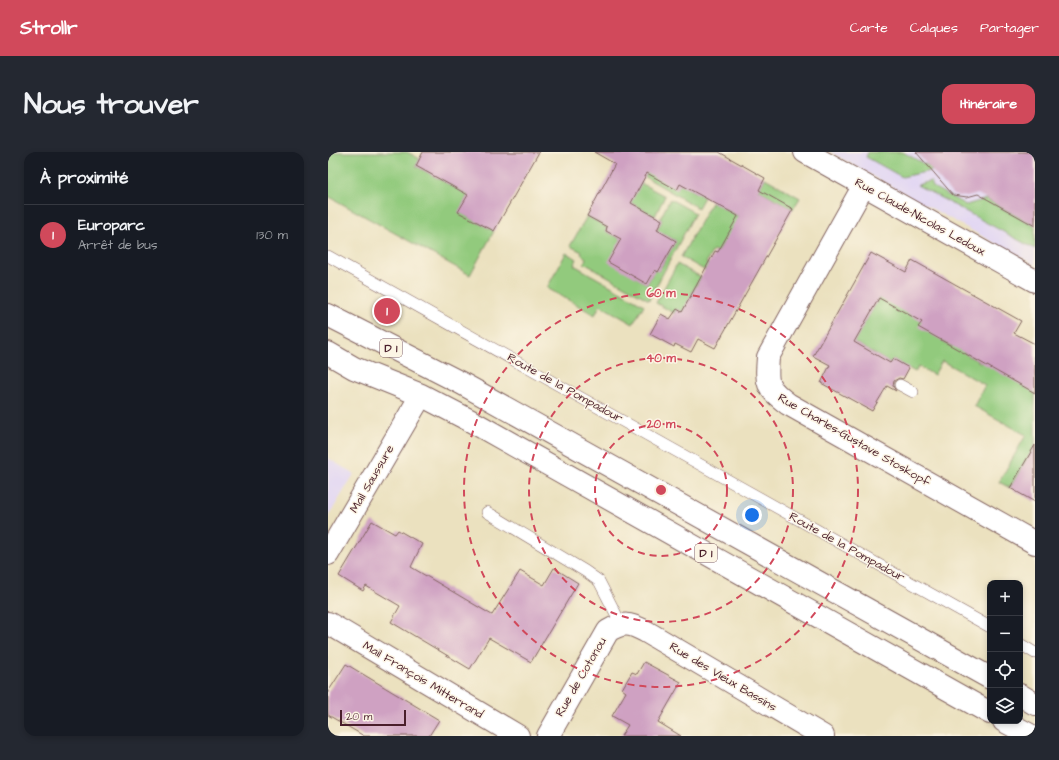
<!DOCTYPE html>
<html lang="fr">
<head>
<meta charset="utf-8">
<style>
  body { margin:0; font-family:"Architects Daughter",sans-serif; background:#242831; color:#f1f3f6 }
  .controls { position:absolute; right:12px; bottom:12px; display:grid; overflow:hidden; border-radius:8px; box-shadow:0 2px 6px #0003 }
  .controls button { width:36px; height:36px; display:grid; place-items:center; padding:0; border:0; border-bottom:1px solid #363941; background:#171b24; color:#f1f3f6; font:20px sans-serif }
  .scale { position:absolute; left:12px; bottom:10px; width:66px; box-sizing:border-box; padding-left:4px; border:2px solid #4a1f2b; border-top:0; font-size:11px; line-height:14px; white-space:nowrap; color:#4a1f2b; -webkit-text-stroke:3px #fcf5e5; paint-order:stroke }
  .you { position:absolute; left:424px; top:363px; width:14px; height:14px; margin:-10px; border:3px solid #fff; border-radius:50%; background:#1a73e8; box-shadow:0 0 0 6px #1a73e833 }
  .badge { display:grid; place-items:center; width:26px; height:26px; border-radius:50%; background:#d1495b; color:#fff; font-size:13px; font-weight:700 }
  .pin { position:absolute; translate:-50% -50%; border:2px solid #fff; box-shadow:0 1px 4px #0006 }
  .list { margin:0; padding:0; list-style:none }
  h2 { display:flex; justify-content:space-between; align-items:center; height:52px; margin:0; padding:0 16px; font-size:17px }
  h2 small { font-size:13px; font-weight:400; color:#9ea1a6 }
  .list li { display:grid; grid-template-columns:26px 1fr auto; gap:12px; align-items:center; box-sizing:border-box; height:60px; padding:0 16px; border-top:1px solid #363941 }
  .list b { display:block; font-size:15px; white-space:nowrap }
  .list p { margin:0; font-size:13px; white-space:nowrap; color:#9ea1a6 }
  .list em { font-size:13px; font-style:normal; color:#9ea1a6 }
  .icon { flex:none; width:22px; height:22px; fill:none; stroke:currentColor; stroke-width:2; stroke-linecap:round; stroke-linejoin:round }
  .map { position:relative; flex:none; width:707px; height:584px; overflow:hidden; border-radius:12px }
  header { display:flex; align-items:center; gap:24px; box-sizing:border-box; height:56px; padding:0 20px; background:#d1495b; color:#fff }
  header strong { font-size:19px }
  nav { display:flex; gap:22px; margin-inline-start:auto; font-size:14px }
  .intro { display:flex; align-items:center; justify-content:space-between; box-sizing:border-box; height:96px; padding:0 24px }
  h1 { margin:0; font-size:28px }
  .button { padding:10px 18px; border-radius:12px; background:#d1495b; color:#fff; font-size:14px; font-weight:700 }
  main { display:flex; gap:24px; padding:0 24px }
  aside { flex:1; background:#171b24; border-radius:12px; box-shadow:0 2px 6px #0003 }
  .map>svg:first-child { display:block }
  .built { fill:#e0d4f4 }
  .green { fill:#92ca7d; stroke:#6e7454 }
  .building { fill:#cfa1c2 }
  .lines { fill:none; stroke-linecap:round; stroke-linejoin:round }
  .lane-casing { stroke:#82635f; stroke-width:12 }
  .street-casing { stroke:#82635f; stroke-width:24 }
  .primary-casing { stroke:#82635f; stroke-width:24 }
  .lane { stroke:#fff; stroke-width:11 }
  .street { stroke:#fff; stroke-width:22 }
  .primary { stroke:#fff; stroke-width:22 }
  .ring { fill:none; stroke:#d1495b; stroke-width:2; stroke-dasharray:7 5 }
  .labels { text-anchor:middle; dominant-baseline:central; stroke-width:3; stroke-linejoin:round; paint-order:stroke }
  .shield { fill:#fcf5e5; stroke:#7f5f63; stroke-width:1 }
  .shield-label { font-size:11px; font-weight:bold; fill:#4a1f2b }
  .street-label { font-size:12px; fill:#4a1f2b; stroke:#fcf5e5 }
  .centre { fill:#d1495b; stroke:#fcf5e5; stroke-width:2 }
  .ring-label { font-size:12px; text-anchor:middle; font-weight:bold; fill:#d1495b; stroke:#fcf5e5; stroke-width:3; stroke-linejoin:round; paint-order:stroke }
</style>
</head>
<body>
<header>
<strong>Strollr</strong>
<nav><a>Carte</a><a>Calques</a><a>Partager</a></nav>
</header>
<div class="intro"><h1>Nous trouver</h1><a class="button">Itinéraire</a></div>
<main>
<aside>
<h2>À proximité<small></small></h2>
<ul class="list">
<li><span class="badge">1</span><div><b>Europarc</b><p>Arrêt de bus</p></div><em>130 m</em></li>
</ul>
</aside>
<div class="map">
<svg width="707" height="584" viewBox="0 0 707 584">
  <rect width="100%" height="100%" fill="#fcf5e5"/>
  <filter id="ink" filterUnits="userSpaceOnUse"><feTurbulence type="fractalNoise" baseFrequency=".025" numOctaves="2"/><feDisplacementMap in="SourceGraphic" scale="8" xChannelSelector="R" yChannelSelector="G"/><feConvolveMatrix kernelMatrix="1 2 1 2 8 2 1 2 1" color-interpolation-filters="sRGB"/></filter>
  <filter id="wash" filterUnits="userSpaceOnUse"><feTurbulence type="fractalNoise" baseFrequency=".012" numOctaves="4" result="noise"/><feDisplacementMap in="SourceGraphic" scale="16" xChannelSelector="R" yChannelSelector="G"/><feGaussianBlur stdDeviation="0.9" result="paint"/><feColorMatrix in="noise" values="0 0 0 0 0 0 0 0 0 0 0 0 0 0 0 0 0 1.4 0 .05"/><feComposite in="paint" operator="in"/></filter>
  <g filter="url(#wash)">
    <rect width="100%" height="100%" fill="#ebe1bf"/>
    <path class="built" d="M 502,0 L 707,0 L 707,113 L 550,27 Z
      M 0,306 L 26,322 L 0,365 Z"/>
    <path class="green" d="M 0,0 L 79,0 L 92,7 L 88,14 L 140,43 L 131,60 L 166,79 L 142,123 L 0,44 Z
      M 540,0 L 575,0 L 607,18 L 574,25 L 538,5 Z
      M 316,8 L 352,32 L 376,45 L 370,56 L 309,20 Z
      M 437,26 L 472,46 L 465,57 L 431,38 Z
      M 305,27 L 337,44 L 327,64 L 303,51 Z
      M 603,29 L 605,35 L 638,53 L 658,47 L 707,74 L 707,97 L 589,33 Z
      M 342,47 L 367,61 L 321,148 L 256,111 L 258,106 L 253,102 L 254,100 L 242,94 L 259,64 L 279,75 L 278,79 L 293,87 L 306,124 L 319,132 L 327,118 L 331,119 L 348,89 L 329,78 L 334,68 L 332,67 Z
      M 384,49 L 416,68 L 397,92 L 395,91 L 390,100 L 385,98 L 378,111 L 382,113 L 378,119 L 353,105 Z
      M 238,101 L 249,107 L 246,113 L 316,153 L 305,172 L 272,153 L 267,163 L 219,136 Z
      M 349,112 L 373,125 L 363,143 L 362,164 L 349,157 L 346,161 L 328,151 Z
      M 584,142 L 616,187 L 615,189 L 624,195 L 626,192 L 639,203 L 653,211 L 666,188 L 707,241 L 707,313 L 698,308 L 682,336 L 671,330 L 698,283 L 646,254 L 657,233 L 614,209 L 606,223 L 590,214 L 587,220 L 565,207 L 562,211 L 526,190 L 551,146 Z"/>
    <g id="blocks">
      <path class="building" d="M 95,0 L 211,0 L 166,79 L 130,60 L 140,43 L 88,14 Z
        M 266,0 L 391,0 L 437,26 L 431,38 L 465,57 L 387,196 L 370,187 L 363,200 L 347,192 L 346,195 L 322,182 L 333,162 L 342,167 L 349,157 L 354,160 L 387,99 L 390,100 L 410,64 L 352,32 L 349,38 L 319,21 L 303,51 L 334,68 L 329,78 L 348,89 L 330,120 L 327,118 L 319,132 L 280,110 L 293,87 L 278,79 L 279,75 L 259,64 L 287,12 Z
        M 588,0 L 707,0 L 707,74 L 650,42 L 639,45 L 625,43 Z
        M 543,101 L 578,120 L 584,108 L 693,169 L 686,181 L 707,192 L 707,241 L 590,175 L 594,170 L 551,146 L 526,190 L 562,211 L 565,207 L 581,216 L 575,227 L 571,226 L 566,229 L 565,234 L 568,239 L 559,234 L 544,259 L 493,231 L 502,213 L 485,204 Z
        M 707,293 L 707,350 L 682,336 Z
        M 44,369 L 67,382 L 70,378 L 94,392 L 83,415 L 164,463 L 192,419 L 216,433 L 226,416 L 250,431 L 203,510 L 161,486 L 142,517 L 63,470 L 72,454 L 38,434 L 35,439 L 11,424 Z
        M 316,510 L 353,530 L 330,570 L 353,584 L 293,584 L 300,573 L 284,564 L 298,540 L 294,537 L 304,520 L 309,522 Z
        M 18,512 L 111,568 L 101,584 L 36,584 L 0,563 L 0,540 Z"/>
    </g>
  </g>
  <g filter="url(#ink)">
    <use href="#blocks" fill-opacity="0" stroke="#82635f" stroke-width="1"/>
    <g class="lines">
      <g class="lane-casing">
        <path id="lane" d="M 0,104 L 662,475
          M 572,233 L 585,240
          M 159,360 L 257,419 L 271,429 L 293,472
          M 692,492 L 707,501"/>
      </g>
      <g class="street-casing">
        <path id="street" d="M 477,0 L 707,129
          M 536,33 L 440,205 C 438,232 438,235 460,252 L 707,391
          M 0,402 L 88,252
          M 0,471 L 190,584
          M 220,584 L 280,479 C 296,470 301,471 317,479 L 495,584"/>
      </g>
      <g class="primary-casing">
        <path id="primary" d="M 0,163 L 133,231 L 662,526
          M 0,201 L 26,216 L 93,243 L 143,269 L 662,561
          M 692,543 L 707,552
          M 676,569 L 704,584"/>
      </g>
      <use href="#lane" class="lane"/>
      <use href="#street" class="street"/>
      <use href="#primary" class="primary"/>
    </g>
  </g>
  <g class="ring">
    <circle cx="333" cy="338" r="66"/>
    <circle cx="333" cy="338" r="132"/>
    <circle cx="333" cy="338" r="197"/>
  </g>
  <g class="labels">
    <g class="shield">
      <rect x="52" y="187" width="22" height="18" rx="3"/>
      <rect x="367" y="392" width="22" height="18" rx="3"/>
    </g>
    <g class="shield-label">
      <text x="63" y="196">D 1</text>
      <text x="378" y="401">D 1</text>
    </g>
    <g class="street-label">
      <text transform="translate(592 65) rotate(29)">Rue Claude-Nicolas Ledoux</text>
      <text transform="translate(237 236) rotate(29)">Route de la Pompadour</text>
      <text transform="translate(526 288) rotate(30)">Rue Charles-Gustave Stoskopf</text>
      <text transform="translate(44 327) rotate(-60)">Mail Saussure</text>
      <text transform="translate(519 395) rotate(29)">Route de la Pompadour</text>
      <text transform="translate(253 525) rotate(-60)">Rue de Cotonou</text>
      <text transform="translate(395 525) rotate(31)">Rue des Vieux Bassins</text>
      <text transform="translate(95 528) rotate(31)">Mail François Mitterrand</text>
    </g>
  </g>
  <circle cx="333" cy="338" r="6" class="centre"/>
  <g class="ring-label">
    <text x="333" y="145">60 m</text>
    <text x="333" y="210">40 m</text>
    <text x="333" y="276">20 m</text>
  </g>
</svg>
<div class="controls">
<button>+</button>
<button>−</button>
<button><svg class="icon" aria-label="locate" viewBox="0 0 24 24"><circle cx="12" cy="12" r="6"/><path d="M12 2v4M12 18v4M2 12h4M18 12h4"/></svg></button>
<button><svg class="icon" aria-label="layers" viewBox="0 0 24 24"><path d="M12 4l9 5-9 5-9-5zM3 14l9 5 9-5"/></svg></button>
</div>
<div class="scale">20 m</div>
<div class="you"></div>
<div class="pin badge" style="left:59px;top:159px">1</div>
</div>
</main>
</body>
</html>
